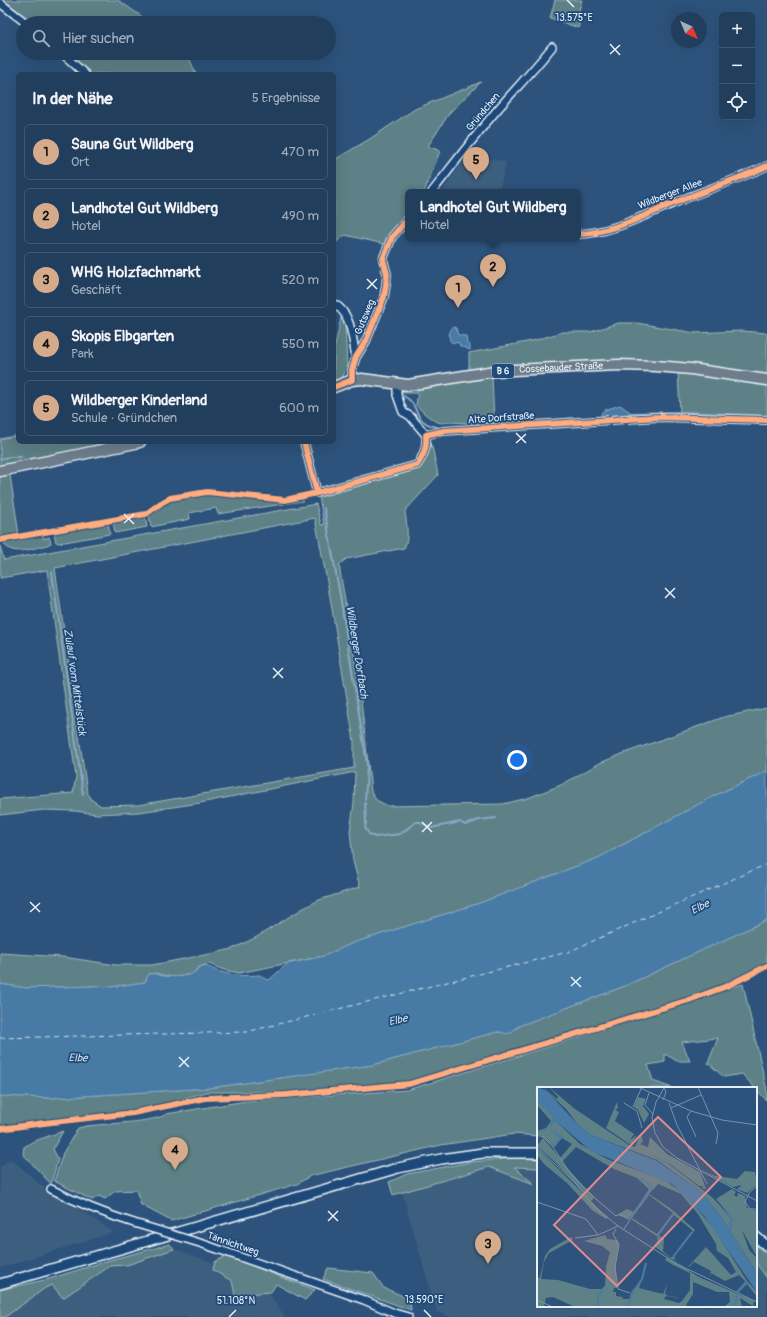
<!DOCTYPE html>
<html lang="de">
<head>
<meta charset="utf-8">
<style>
  body { margin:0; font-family:Pangolin,sans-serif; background:#2e4966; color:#f1f3f6 }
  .controls { position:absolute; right:12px; top:12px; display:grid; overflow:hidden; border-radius:6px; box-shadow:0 4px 16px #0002 }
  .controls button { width:36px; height:36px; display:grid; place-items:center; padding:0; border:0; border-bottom:1px solid #3f5772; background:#223e5d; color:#f1f3f6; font:20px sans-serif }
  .compass { position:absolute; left:671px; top:12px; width:36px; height:36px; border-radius:50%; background:#223e5d; box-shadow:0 4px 16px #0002; rotate:136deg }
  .you { position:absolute; left:517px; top:760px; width:14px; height:14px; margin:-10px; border:3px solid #fff; border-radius:50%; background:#1a73e8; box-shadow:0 0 0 6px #1a73e833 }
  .badge { display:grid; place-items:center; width:26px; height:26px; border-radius:50%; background:#d6ab8b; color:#111; font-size:13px; font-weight:700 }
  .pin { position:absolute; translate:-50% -33px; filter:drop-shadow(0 1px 2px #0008) }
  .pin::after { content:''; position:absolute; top:21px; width:14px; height:12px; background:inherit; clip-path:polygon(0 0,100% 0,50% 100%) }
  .popup { position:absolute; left:405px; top:189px; width:176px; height:52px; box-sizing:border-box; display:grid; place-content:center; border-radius:6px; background:#223e5d; filter:drop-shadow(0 1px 3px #0005); font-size:13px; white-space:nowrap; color:#a2aebc }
  .popup b { font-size:15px; color:#f1f3f6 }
  .popup::after { content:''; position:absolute; left:50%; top:100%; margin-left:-8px; border:8px solid transparent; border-top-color:#223e5d }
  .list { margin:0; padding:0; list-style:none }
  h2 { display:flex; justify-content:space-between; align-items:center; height:52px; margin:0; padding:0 16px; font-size:17px }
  h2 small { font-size:13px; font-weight:400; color:#a2aebc }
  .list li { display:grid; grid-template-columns:26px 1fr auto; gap:12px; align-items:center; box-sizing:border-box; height:56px; margin:0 8px 8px; padding:0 8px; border:1px solid #3f5772; border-radius:6px }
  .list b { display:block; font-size:15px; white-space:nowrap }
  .list p { margin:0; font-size:13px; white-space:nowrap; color:#a2aebc }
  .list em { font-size:13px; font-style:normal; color:#a2aebc }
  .icon { flex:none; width:22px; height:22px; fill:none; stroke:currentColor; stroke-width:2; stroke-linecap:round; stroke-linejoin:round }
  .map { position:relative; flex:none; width:767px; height:1317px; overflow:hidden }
  .search { position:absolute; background:#223e5d; box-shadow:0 4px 16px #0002; left:16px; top:16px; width:320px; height:44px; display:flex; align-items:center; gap:10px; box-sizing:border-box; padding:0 14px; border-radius:22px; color:#a2aebc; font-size:15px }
  .panel { position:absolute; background:#223e5d; box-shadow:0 4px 16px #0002; left:16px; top:72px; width:320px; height:372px; border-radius:6px }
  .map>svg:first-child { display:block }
  .built { fill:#3e5e7f }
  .green { fill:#5d8186; stroke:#a2b9bf; fill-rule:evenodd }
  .water { fill:#477aa4; stroke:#87aac6 }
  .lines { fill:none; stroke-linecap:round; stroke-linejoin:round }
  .stream { stroke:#87aac6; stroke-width:2 }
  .ferry { stroke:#d0dfeb; stroke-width:1; stroke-dasharray:5 4; stroke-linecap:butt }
  .minor-casing { stroke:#e8f1f8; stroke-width:10 }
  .secondary-casing { stroke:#e8f1f8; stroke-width:12 }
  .primary-casing { stroke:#e8f1f8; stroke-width:13 }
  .minor { stroke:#1f4a7a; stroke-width:7 }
  .secondary { stroke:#1f4a7a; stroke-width:9 }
  .primary { stroke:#6d7d8c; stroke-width:10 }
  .minor-bridge-casing { stroke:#e8f1f8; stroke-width:10; stroke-linecap:butt }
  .minor-bridge { stroke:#1f4a7a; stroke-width:7 }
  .cycleway-casing { stroke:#1f4a7a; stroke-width:8 }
  .cycleway { stroke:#ffac80; stroke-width:6 }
  .ticks { fill:none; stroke:#e8f1f8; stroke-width:1.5 }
  .labels { text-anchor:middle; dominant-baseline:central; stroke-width:3.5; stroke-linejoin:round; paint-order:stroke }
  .shield { fill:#1f4a7a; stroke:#acbfd2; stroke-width:1 }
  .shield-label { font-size:9px; font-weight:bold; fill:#e8f1f8 }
  .street-label { font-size:10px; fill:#e8f1f8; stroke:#1f4a7a }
  .water-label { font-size:11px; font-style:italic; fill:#d0dfeb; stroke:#1f4a7a }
  .inset-river { fill:none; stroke:#477aa4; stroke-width:2 }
  .inset-road { fill:none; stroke:#7892ae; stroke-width:1 }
  .view { fill:#df8c90; fill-opacity:0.15; stroke:#df8c90; stroke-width:2 }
  .inset-edge { fill:none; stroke:#e8f1f8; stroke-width:2 }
  .ticks-label { font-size:10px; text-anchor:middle; fill:#e8f1f8; stroke:#1f4a7a; stroke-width:3.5; stroke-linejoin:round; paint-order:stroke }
</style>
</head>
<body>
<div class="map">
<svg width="767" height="1317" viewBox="0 0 767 1317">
  <rect width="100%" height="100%" fill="#2d537c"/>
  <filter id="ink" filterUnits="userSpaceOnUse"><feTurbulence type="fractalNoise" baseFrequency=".025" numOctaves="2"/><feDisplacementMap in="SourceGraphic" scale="8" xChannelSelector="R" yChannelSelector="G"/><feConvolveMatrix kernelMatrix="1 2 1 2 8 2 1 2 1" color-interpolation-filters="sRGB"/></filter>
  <g filter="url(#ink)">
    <path class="built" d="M 467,154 L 506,162 L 499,192 L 442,192 Z
      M 11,1159 L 50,1193 L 75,1207 L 114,1232 L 0,1268 L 0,1167 Z
      M 489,1167 L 532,1184 L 513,1167 L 538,1168 L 538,1306 L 756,1306 L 756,1263 L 767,1278 L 767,1317 L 451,1317 L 437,1312 L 402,1192 Z
      M 174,1249 L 259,1279 L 285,1317 L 5,1317 L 45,1288 L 52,1285 L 63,1298 L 110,1266 L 127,1265 Z"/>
    <path class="green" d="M 1,0 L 118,0 L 151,23 L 30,23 Z
      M 555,0 L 582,0 L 579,10 L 579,28 L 550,18 Z
      M 65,53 L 187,53 L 196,74 L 88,74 Z
      M 481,82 L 450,112 L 428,146 L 440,151 L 424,192 L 408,192 L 408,214 L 384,244 L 345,235 L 334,244 L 334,160 L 368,140 L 415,109 Z
      M 341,318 L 345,325 L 347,365 L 343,377 L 334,381 L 334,351 Z
      M 618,323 L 637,323 L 695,333 L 741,331 L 767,333 L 767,377 L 623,361 L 532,364 L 469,371 L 469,353 L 532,341 L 563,332 L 590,332 Z
      M 678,371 L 767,383 L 767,418 L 680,414 Z
      M 492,376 L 494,423 C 479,423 465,423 450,422 C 446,422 442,424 438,422 C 430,419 421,411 416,405 L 418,393 L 401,393 L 404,389 L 420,388 Z
      M 18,435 L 18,442 L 126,442 L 0,467 L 0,439 Z
      M 428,446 L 432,446 L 438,475 L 405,511 C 406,522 410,538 404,548 L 346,559 L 339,565 L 360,691 L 371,791 L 376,800 L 388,806 L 503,804 L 528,798 L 561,785 L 600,763 L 622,754 L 724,717 L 767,708 L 767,771 L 714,796 L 598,858 L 480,903 L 353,943 L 324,956 L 239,973 L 224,970 L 209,964 L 199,967 L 192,974 L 174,977 L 162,975 L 156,973 L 149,974 L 145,982 L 111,987 L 95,986 L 26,988 L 0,984 L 0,953 L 63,957 L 116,965 L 152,965 L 215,953 L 232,949 L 255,938 L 302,909 L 319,900 L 360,887 L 353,861 L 350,831 L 354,803 L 355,772 L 200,803 L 139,812 L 97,814 L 75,811 L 44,810 L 0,815 L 0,799 L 73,793 L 76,777 L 47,570 L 0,578 L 0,546 L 4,560 L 316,504 L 321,525 L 324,525 L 319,496 L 418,469 C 424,462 427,456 428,446 ZM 315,518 L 330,597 L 354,741 L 354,768 L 138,805 L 101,806 L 92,800 L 87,792 L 55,568 Z
      M 10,475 L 19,535 L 0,538 L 0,477 Z
      M 206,494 L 285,502 L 304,498 L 303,501 L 218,514 L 216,508 L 189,513 L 190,519 L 151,527 L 149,515 L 163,504 L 171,500 Z
      M 145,515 L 147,527 L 115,533 L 113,521 Z
      M 108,522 L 110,534 L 59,543 L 56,542 L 54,532 Z
      M 43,535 L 44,539 L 49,537 L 51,543 L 47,545 C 33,548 11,558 3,542 Z
      M 767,920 L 767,965 C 736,980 706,993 673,1003 L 407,1082 L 296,1092 L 207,1092 L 149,1108 L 0,1126 L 0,1096 L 51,1098 L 209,1088 L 372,1065 L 497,1032 L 501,1032 L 504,1033 L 514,1030 L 521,1025 L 625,986 Z
      M 743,984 L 767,1091 L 767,1101 L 742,1074 L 724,1077 L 708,1063 L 718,1038 L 682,1042 L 690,1061 L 677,1061 L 665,1054 L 665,1062 L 648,1065 L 653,1081 L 672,1088 L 538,1088 L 538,1136 L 514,1134 L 441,1145 L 310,1176 L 297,1184 L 171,1221 L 141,1205 L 136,1190 L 115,1191 L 105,1199 L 99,1196 L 92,1200 L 54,1181 L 63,1153 L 78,1128 L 87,1126 C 101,1124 159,1122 166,1114 L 246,1101 L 407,1090 L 580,1037 Z
      M 63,1131 L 53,1149 L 58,1159 L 51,1184 L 23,1154 L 24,1147 L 32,1142 Z
      M 515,1158 L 538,1159 L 538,1168 L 514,1167 L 534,1184 L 489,1167 L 393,1195 L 389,1182 L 407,1174 L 471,1162 Z
      M 170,1244 L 174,1249 L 127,1265 L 110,1266 L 63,1298 L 52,1285 L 45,1288 L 5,1317 L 0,1317 L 0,1290 L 49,1279 L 110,1260 Z
      M 756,1245 L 767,1255 L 767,1278 L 756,1263 Z
      M 226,1256 L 315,1290 L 305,1300 L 276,1284 L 271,1292 L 235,1295 L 232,1281 L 213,1270 L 215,1262 Z
      M 328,1268 L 373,1273 L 384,1288 L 410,1299 L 411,1310 L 323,1279 Z"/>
    <path class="water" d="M 453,327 L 456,328 L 458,335 L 466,336 L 467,344 L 470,345 L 470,350 L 460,346 L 459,343 L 451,342 C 448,337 449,331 453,327 Z
      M 620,405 L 630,412 L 630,414 L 601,416 L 602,412 L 605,410 Z
      M 767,771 L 767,920 L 625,986 L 521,1025 L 515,1028 L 513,1032 L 506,1034 L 501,1032 L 497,1032 L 372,1065 L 209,1088 L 51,1098 L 0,1096 L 0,984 L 26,988 L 95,986 L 111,987 L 145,982 L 149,974 C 155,973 158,975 164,976 C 172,977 183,977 191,974 C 196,973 198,966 204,966 C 208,966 216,971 221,972 C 234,976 247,976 260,975 L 265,979 L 269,980 L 287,964 L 324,956 L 353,943 L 480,903 L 598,858 L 714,796 Z"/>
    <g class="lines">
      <path class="stream" d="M 404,396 C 423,407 409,422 441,428
        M 630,413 L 684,412 L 767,416
        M 541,421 L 578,418
        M 0,459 L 9,457 L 21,457
        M 324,508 L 340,595 L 367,764 L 366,786 L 365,799
        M 52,572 L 83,794
        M 365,803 L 366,822 L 365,828 L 370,835 L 376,837 L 400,834 L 416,822 L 420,822 L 431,828 L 460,822 L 465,825 L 479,820 L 496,818"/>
      <path class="ferry" d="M 0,1038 L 246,1032 L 568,952 L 767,864"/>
      <g class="minor-casing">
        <path id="minor" d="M 0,3 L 26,23
          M 62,53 L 85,74
          M 432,192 C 456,161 479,130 505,101 C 521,83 537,66 552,47
          M 578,234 C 610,234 649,213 679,201 C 709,189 738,179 767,166
          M 334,304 C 352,313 352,339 356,357
          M 352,380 L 352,370 L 356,357 L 366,341 L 384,297 L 386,285 L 387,274 L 383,259 L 392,237 L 408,219
          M 397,384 L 397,395 L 403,412 L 410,416 L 426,435
          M 426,435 L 443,431 L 658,417 L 767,420
          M 304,442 L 317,493 L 417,465 C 424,455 427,447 426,435
          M 51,1189 C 78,1203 105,1214 134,1223
          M 203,1244 L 364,1300 L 394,1313 L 408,1317"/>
      </g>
      <g class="secondary-casing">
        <path id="secondary" d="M 756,1237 L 767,1246
          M 0,1284 L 398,1168 L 441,1159 L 483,1153 L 538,1153"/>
      </g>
      <g class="primary-casing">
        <g id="primary">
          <path id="s1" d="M 334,387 L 352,380 L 362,379 L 408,385 L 495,371 L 618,365 L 656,366 L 691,369 L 767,380"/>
          <path d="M 0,471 L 140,442"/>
        </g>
      </g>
      <use href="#minor" class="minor"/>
      <use href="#secondary" class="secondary"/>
      <use href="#primary" class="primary"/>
      <g class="minor-bridge-casing">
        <path id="minor-bridge" d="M 134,1223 L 203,1244"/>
      </g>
      <use href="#minor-bridge" class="minor-bridge"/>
      <g class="cycleway-casing">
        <path id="cycleway" d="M 578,234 C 610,234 649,213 679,201 C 709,189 738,179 767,166
          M 334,387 L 352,380 L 352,370 L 356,357 L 366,341 L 384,297 L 386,285 L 387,274 L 383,259 L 392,237 L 408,219
          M 304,442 L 317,493
          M 0,540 L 146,514 L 161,503 L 170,498 L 207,492 L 285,500 L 317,493 L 417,465 C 424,455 427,447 426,435 L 443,431 L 658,417 L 767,420
          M 0,1129 L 44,1123 L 133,1113 L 205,1098 L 285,1095 L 409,1084 L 689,1000 L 727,986 L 767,966"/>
      </g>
      <use href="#cycleway" class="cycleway"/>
    </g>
  </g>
  <path class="ticks" d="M 567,0 L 574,7M 610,44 L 620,55M 610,54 L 620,45M 367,279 L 377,289M 367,289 L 377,279M 516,433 L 526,443M 516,443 L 526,434M 124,514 L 134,524M 124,523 L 134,514M 665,588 L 675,598M 665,598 L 675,588M 273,668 L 283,678M 273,678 L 283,668M 422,822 L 432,832M 422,832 L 432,822M 30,902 L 40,912M 30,912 L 40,903M 571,977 L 581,987M 571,986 L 581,977M 179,1057 L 189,1067M 179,1067 L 189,1057M 328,1211 L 338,1221M 328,1221 L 338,1211M 424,1310 L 431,1317M 229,1317 L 236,1310"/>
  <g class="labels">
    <rect class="shield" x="492" y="364" width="22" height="14" rx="3"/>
    <g class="shield-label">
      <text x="503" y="371">B 6</text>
    </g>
    <g class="street-label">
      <text transform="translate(483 112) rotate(-50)">Gründchen</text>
      <text transform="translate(670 194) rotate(-21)">Wildberger Allee</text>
      <text transform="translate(365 317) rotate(-67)">Gutsweg</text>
      <text stroke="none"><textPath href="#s1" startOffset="230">Cossebauder Straße</textPath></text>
      <text transform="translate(501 418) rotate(-4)">Alte Dorfstraße</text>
      <text transform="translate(233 1244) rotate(19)">Tännichtweg</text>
    </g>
    <g class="water-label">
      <text transform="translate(357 652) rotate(81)">Wildberger Dorfbach</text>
      <text transform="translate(75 682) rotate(82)">Zulauf vom Mittelstück</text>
      <text transform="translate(700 907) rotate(-27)">Elbe</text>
      <text transform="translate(398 1020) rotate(-13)">Elbe</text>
      <text transform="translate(78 1058) rotate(1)">Elbe</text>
    </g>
  </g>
  <g transform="translate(537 1087)">
    <rect width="220" height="220" fill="#2d537c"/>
    <path d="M 5,0 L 20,12 L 21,10 L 12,0 L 38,22 L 92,58 L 98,60 L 104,47 L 106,55 L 103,57 L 111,60 L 113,50 L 130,67 L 163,85 L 169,102 L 164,101 L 167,99 L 162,99 L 133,77 L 110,66 L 132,77 L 176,111 L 198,135 L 179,112 L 195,102 L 199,105 L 197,108 L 200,110 L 201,106 L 208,109 L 210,121 L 220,124 L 220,170 L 205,143 L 212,163 L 220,171 L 220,186 L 182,127 L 163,104 L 120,73 L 54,48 L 41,38 L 29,22 ZM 101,10 L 109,12 L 106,19 L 112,27 L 107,36 L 101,23 L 97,20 ZM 0,14 L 12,25 L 17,32 L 15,36 L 19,34 L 43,57 L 70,72 L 129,94 L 149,109 L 177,142 L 210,194 L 220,205 L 220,210 L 210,197 L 202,205 L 200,205 L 209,195 L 202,188 L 188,194 L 174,186 L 172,190 L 174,184 L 157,175 L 152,180 L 151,180 L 169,160 L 194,188 L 199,185 L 191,171 L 180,164 L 179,157 L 161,127 L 144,107 L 121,97 L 112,107 L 133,121 L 158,143 L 137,170 L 139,172 L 136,172 L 150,181 L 135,172 L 117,159 L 121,153 L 119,150 L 124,152 L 94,132 L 80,128 L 90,122 L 97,125 L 112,102 L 100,91 L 77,82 L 39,60 L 25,75 L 57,111 L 54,114 L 18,75 L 0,59 L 6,51 L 23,71 L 35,57 L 25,51 L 17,60 L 7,51 L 0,49 L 0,44 L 9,41 L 14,34 L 0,18 ZM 112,108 L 136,126 L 120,147 L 95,131 ZM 137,128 L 156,144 L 136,170 L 133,170 L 126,164 L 127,152 L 121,148 ZM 80,15 L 81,21 L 78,23 L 82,25 L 78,34 L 97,47 L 93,53 L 100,48 L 95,56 L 92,57 L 69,41 ZM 0,61 L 71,131 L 69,132 L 55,123 L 30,96 L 7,77 L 0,68 ZM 164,83 L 178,89 L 200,92 L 208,84 L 218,85 L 220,98 L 210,106 L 200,102 L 205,98 L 196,100 ZM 68,148 L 70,152 L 80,153 L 82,156 L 78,178 L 80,201 L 77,201 L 76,205 L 79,205 L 79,209 L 86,210 L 85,212 L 93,212 L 94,205 L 105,194 L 107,180 L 110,176 L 106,190 L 102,201 L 126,207 L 130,198 L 128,207 L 131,209 L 139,210 L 142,211 L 129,209 L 127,212 L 142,216 L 145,214 L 153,203 L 153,186 L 136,178 L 128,173 L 130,170 L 162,190 L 217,214 L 216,219 L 203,211 L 205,220 L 187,220 L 193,215 L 192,205 L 180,205 L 156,195 L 156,207 L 149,218 L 150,220 L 38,220 L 16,210 L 9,211 L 7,220 L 0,220 L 0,192 L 3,190 L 8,169 L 13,162 L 34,150 L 36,153 L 12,166 L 7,175 L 4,192 L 21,193 L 53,202 L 64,202 L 68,199 L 69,180 L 73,165 L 65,159 L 47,154 Z" fill="#5d8186" fill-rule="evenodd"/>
    <path d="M 0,0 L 10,4 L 41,38 L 54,48 L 120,74 L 163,104 L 182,127 L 220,186 L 220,205 L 167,129 L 135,97 L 54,64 L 19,34 L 9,43 L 0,46 L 11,41 L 17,32 L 0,14 Z" fill="#477aa4"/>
    <path class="inset-river" d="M 0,5 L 27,31 L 66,60 L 109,75 L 141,94 L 167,118 L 220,192M 16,44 L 24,50 L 17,60M 104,92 L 115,100 L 114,103M 188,125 L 194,131 L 193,144M 93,131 L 113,104M 121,148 L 136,127M 136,170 L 155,145M 200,205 L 210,194M 61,220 L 61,211 L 66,202M 91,220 L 95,206 L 105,192 L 109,176M 198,220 L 200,208"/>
    <path class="inset-road" d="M 101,0 L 154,24 L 185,33 L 220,38M 161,0 L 181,46 L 179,57M 112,6 L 108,18 L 116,27M 126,13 L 129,5 L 127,1 L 119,15 L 115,31 L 118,46 L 126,60 L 140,71 L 220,114M 87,16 L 100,24 L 105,41M 132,16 L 140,38 L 170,97M 96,20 L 104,2M 134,21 L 164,8M 154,24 L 150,30 L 159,50M 5,49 L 16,60 L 33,86 L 59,112 L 79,129 L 82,127 L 93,133 L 87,142M 0,60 L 38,96 L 58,120 L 81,139 L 140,177 L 220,215M 220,99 L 212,106 L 208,115 L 213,122 L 220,122M 0,115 L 49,132 L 61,148 L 81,139M 79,142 L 76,147 L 82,158 L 78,180 L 81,202 L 93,206M 38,151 L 61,148M 0,213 L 16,220"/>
    <path class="view" d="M 121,30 L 184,90 L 80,199 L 17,138 Z"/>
    <rect width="220" height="220" class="inset-edge"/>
  </g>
  <g class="ticks-label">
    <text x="574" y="21">13.575°E</text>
    <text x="424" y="1303">13.590°E</text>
    <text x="236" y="1304">51.108°N</text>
  </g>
</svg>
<div class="controls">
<button>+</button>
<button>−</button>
<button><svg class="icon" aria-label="locate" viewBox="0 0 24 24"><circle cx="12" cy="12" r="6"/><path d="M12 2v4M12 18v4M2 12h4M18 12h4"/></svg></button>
</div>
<svg class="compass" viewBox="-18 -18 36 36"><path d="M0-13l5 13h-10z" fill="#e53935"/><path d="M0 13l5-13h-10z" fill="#a2aebc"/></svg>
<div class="you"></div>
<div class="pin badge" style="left:458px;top:308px">1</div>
<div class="pin badge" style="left:493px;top:287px">2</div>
<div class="popup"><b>Landhotel Gut Wildberg</b>Hotel</div>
<div class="pin badge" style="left:488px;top:1264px">3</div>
<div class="pin badge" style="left:175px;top:1170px">4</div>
<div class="pin badge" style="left:476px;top:180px">5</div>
<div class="search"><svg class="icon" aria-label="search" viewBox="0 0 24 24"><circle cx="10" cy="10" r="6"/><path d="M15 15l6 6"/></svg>Hier suchen</div>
<section class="panel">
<h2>In der Nähe<small>5 Ergebnisse</small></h2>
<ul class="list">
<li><span class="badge">1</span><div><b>Sauna Gut Wildberg</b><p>Ort</p></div><em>470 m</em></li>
<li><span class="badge">2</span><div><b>Landhotel Gut Wildberg</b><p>Hotel</p></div><em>490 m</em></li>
<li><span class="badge">3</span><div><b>WHG Holzfachmarkt</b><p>Geschäft</p></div><em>520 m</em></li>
<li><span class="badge">4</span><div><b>Skopis Elbgarten</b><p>Park</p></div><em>550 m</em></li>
<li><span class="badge">5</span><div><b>Wildberger Kinderland</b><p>Schule · Gründchen</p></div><em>600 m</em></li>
</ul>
</section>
</div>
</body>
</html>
